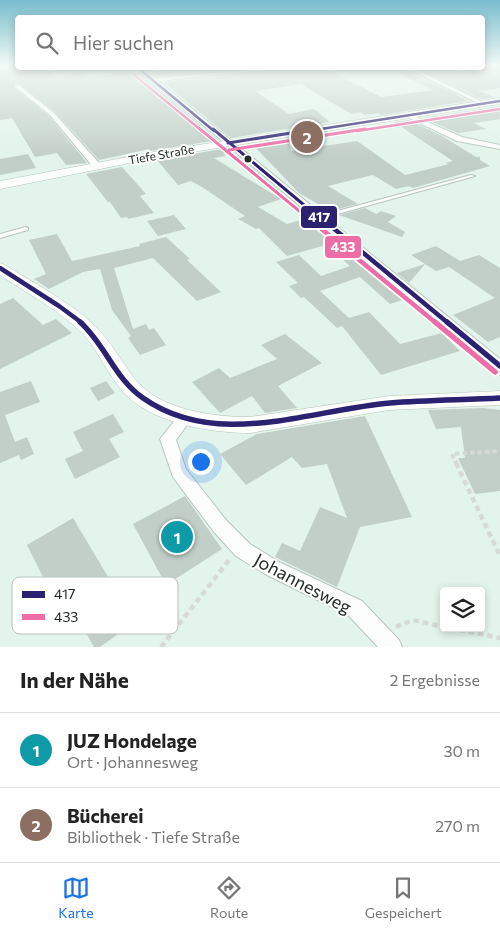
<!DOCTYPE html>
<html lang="de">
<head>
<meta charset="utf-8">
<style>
  body { margin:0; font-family:Commissioner,sans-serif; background:#f6f6f6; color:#222 }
  .controls { position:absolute; right:15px; bottom:15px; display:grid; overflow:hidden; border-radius:5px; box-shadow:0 2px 8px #0003 }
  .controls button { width:45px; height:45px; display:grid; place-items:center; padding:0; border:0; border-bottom:1px solid #e0e0e0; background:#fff; color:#222; font:25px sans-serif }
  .you { position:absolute; left:200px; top:461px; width:18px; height:18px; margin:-12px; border:4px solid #fff; border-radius:50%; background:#1a73e8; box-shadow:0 0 0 8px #1a73e833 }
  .badge { display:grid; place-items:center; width:32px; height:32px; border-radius:50%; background:#1a73e8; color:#fff; font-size:16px; font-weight:700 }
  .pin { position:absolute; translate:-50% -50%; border:2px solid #fff; box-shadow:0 1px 5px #0006 }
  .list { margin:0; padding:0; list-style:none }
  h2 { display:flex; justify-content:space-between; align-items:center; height:65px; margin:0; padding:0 20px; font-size:21px }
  h2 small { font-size:16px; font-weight:400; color:#767676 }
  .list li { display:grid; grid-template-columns:32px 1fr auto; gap:15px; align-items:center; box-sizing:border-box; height:75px; padding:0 20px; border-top:1px solid #e0e0e0 }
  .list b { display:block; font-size:19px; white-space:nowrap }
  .list p { margin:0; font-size:16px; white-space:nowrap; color:#767676 }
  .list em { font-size:16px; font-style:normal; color:#767676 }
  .icon { flex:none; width:28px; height:28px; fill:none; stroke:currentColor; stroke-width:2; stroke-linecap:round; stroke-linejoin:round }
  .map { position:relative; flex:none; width:500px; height:647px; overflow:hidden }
  .search { position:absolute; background:#fff; box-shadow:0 2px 8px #0003; left:15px; right:15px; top:15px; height:55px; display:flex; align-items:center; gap:12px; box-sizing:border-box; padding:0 18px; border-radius:5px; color:#767676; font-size:19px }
  .sheet { height:215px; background:#fff }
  nav { display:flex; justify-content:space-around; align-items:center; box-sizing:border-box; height:70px; border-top:1px solid #e0e0e0; background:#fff; font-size:14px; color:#767676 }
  nav a { display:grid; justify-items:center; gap:2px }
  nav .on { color:#1a73e8 }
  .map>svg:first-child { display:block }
  .building { fill:#c2cfc8 }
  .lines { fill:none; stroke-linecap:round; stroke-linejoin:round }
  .lane-casing { stroke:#b7c5be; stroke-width:2 }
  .street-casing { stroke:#b7c5be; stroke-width:2 }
  .secondary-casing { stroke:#b7c5be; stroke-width:1 }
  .path-far2 { stroke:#d5dad8; stroke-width:2; stroke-dasharray:2 1; stroke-linecap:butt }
  .path-far1 { stroke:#d5dad8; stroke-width:4; stroke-dasharray:4.5 3; stroke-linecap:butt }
  .path { stroke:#d5dad8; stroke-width:4.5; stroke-dasharray:5.5 4; stroke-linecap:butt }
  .lane { fill:#fbfdfc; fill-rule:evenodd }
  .street { fill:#fbfdfc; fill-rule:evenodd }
  .secondary { fill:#fbfdfc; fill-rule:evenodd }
  .bus-1-far3-casing { stroke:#fff; stroke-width:4.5 }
  .bus-1-far2-casing { stroke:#fff; stroke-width:5.5 }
  .bus-1-far1-casing { stroke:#fff; stroke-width:8 }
  .bus-1-casing { stroke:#fff; stroke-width:9 }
  .bus-2-far3-casing { stroke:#fff; stroke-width:4.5 }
  .bus-2-far2-casing { stroke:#fff; stroke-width:5.5 }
  .bus-2-far1-casing { stroke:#fff; stroke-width:8 }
  .bus-2-casing { stroke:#fff; stroke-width:9 }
  .bus-1-far3 { stroke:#2b2171; stroke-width:2.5 }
  .bus-1-far2 { stroke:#2b2171; stroke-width:3 }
  .bus-1-far1 { stroke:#2b2171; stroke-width:4.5 }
  .bus-1 { stroke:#2b2171; stroke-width:5.5 }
  .bus-2-far3 { stroke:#ed6ea7; stroke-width:2.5 }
  .bus-2-far2 { stroke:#ed6ea7; stroke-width:3 }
  .bus-2-far1 { stroke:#ed6ea7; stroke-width:4.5 }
  .bus-2 { stroke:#ed6ea7; stroke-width:5.5 }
  .bus-dot { fill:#202c26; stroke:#fff; stroke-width:2 }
  .labels { text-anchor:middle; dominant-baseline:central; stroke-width:4; stroke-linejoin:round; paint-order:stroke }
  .far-street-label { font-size:12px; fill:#202c26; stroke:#fff }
  .near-street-label { font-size:18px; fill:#202c26; stroke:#fff }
  .key { fill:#fff; stroke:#bcc0be; stroke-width:1 }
  .key-label { font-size:14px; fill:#202c26 }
  .line-badge { stroke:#fff; stroke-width:2 }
  .badge-label { font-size:14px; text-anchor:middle; font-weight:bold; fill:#fff }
</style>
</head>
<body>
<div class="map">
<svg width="500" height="647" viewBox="0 0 500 647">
  <rect width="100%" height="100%" fill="#e2f4eb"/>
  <path class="building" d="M 500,66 L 500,88 L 479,91 L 494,97 L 481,99 L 416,68 L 447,68 L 447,73 Z
    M 21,68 L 45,68 L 57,78 L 79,73 L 92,77 L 133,72 L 138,73 L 218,140 L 150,151 L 149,149 L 99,160 L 55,112 L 20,84 L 15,83 L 14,88 L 49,116 L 87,163 L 66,165 L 57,153 L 35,157 L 12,118 L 0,120 L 0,72 Z
    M 180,68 L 253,68 L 155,76 L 149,72 Z
    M 271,68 L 324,68 L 381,97 L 434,90 L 386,68 L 404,68 L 405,70 L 469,101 L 381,115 L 378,113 L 365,115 L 360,112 L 351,114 L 301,84 L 255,91 L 289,114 L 314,109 L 330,122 L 231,138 L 163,82 L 266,72 Z
    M 500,106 L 500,119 L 474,123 L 486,129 L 458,133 L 423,118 Z
    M 409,120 L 442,136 L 476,157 L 480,157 L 480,160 L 490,166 L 413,188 L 409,186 L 396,189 L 373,175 L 328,186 L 358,204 L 330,211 L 299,193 L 256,148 L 245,150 L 241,146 L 288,139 L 291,151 L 357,141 L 405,175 L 449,164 L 445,163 L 453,161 L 394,122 Z
    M 228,148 L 232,152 L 223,153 L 226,156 L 214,158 L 281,199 L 258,207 L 287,224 L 311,217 L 408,298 L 390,304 L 360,277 L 320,291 L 349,318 L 369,312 L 400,344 L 442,333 L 460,351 L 381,375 L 342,326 L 337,328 L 304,297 L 301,298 L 289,286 L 298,283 L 276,262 L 299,255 L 321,276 L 350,266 L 326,245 L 287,256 L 259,228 L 256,229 L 238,219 L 245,216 L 202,187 L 191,181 L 178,185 L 157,160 Z
    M 28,154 L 36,168 L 0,175 L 0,159 Z
    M 122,167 L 146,194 L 140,196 L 154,213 L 128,219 L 127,217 L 121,218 L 110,202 L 108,202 L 86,174 Z
    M 365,208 L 376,214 L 381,211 L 396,216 L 388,222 L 405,232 L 402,237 L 339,215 Z
    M 174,215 L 186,229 L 158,236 L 147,221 Z
    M 57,234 L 72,261 L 140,246 L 139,244 L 166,237 L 190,259 L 187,260 L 221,292 L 197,301 L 153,258 L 114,268 L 133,329 L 146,324 L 149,330 L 154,328 L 166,345 L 140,355 L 128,338 L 131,336 L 112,310 L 100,269 L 83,272 L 49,289 L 34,279 L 46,274 L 29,240 Z
    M 436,246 L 460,261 L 479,255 L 500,268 L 500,337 L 488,342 L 453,315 L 495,298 L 449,267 L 436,271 L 425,264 L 409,283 L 397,273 L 425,264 L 411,255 Z
    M 13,298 L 43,325 L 56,319 L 72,333 L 0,369 L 0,304 Z
    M 285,334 L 322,363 L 278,386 L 297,408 L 265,413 L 252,396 L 220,413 L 192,382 L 219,368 L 230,378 L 277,359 L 261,345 Z
    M 31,381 L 40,402 L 5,415 L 15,442 L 27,437 L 34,454 L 21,460 L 19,455 L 0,463 L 0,392 Z
    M 106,381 L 115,393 L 98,401 L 90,388 Z
    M 483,408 L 500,410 L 500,491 L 475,494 L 458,458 L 465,458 L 461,427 L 436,429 L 428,410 Z
    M 113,414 L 124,432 L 109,439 L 120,457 L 75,479 L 65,459 L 83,451 L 73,432 Z
    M 365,416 L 412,517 L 360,527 L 337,587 L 275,557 L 282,543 L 300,551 L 320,507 L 347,518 L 327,464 L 302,468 L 292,457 L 246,485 L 220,454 L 257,434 Z
    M 185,496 L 222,549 L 166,585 L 133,524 Z
    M 73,518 L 135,622 L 100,647 L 94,647 L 71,606 L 61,613 L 27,545 Z"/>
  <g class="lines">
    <g class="lane-casing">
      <path id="lane" d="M 471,175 L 475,176 L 323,218 L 319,218 L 319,216 Z
        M 26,227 L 28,228 L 28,230 L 0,238 L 0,234 Z"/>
    </g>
    <g class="street-casing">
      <path id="street" d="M 18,65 L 17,66 L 0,70 L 0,66 Z
        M 135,68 L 141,68 L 154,78 L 269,68 L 266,70 L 158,81 L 500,359 L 500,371 L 495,369 Z
        M 406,68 L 413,68 L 487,104 L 482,105 Z
        M 15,85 L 19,85 L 54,113 L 100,164 L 100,168 L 94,168 L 50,115 L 15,87 Z
        M 405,114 L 409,114 L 462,137 L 500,145 L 500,149 L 457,141 L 405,116 Z
        M 185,412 L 190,414 L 192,418 L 176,440 L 186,469 L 226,520 L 250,544 L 279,562 L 362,601 L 399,640 L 402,647 L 378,647 L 348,615 L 265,574 L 236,556 L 214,532 L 173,477 L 160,439 L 180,414 Z"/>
    </g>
    <g class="secondary-casing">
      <path id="secondary" d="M 500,98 L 500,104 L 160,157 L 0,189 L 0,181 L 160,151 Z
        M 0,263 L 5,265 C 35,284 71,302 96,327 C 111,342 122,362 135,379 C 159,410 213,417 250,417 L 389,396 L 500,391 L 500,405 L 389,410 L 250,433 C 210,433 151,423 123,392 C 108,375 99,352 84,335 C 61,311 28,294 0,275 Z"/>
    </g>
    <path class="path-far2" d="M 0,87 L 9,86"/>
    <path class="path-far1" d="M 457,465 L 452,454 L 500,451"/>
    <path class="path" d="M 456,463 L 500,556
      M 396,627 L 413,620 L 444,627
      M 450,628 L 500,638
      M 161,647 L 230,559"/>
    <use href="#lane" class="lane"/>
    <use href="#street" class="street"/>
    <use href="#secondary" class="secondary"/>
    <g class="bus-1-far3-casing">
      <path id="bus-1-far3" d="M 138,68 L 214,131
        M 308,131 L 500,101"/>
    </g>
    <g class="bus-1-far2-casing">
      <path id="bus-1-far2" d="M 213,129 L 316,215
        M 228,143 L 316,129"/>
    </g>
    <g class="bus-1-far1-casing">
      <path id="bus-1-far1" d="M 315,213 L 448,323
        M 0,268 L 59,306 L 82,323"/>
    </g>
    <g class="bus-1-casing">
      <path id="bus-1" d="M 80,322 C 105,344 115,379 143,398 C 217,450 309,410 390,403 C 427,400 463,400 500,398
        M 447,322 L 500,366"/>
    </g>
    <g class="bus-2-far3-casing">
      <path id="bus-2-far3" d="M 133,74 L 202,131
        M 357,131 L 500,109"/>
    </g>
    <g class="bus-2-far2-casing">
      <path id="bus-2-far2" d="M 200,129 L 304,215
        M 229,150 L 365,129"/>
    </g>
    <g class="bus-2-far1-casing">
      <path id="bus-2-far1" d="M 302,213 L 436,323"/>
    </g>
    <g class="bus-2-casing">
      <path id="bus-2" d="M 435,322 L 495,372"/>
    </g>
    <use href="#bus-1-far3" class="bus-1-far3"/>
    <use href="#bus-1-far2" class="bus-1-far2"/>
    <use href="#bus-1-far1" class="bus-1-far1"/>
    <use href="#bus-1" class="bus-1"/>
    <use href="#bus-2-far3" class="bus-2-far3"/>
    <use href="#bus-2-far2" class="bus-2-far2"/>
    <use href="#bus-2-far1" class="bus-2-far1"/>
    <use href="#bus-2" class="bus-2"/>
  </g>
  <linearGradient id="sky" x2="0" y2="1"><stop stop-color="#78bccd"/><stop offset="0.42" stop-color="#f2faf6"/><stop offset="1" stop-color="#f2faf6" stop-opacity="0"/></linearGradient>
  <rect width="500" height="156" fill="url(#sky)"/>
  <circle class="bus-dot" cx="248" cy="159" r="4.5"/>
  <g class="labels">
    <g class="far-street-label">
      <text transform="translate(161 154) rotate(-10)">Tiefe Straße</text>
    </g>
    <g class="near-street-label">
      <text transform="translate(303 583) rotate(28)">Johannesweg</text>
    </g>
  </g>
  <rect x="12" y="577" width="166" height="57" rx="8" class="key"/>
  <rect x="22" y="591" width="23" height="7" fill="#2b2171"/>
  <rect x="22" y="614" width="23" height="6" fill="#ed6ea7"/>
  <g class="key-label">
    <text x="54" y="599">417</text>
    <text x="54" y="622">433</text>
  </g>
  <g class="line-badge">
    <rect x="300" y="205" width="38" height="24" rx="5" fill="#2b2171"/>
    <rect x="324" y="235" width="38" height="24" rx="5" fill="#ed6ea7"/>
  </g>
  <g class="badge-label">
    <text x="319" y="222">417</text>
    <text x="343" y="252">433</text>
  </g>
</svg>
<div class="controls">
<button><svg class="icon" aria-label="layers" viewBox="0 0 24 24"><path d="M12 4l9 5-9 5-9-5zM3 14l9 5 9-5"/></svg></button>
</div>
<div class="you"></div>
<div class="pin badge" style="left:177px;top:537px;background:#0f9aa8">1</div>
<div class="pin badge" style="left:307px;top:137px;background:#8d6e63">2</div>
<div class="search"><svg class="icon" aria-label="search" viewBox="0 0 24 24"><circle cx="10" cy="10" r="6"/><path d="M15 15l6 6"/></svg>Hier suchen</div>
</div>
<section class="sheet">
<h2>In der Nähe<small>2 Ergebnisse</small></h2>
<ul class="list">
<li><span class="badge" style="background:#0f9aa8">1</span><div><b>JUZ Hondelage</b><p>Ort · Johannesweg</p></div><em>30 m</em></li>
<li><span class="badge" style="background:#8d6e63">2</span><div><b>Bücherei</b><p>Bibliothek · Tiefe Straße</p></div><em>270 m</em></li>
</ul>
</section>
<nav>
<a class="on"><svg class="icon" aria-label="map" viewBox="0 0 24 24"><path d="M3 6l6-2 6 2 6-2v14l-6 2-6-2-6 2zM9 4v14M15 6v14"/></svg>Karte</a>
<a><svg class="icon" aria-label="directions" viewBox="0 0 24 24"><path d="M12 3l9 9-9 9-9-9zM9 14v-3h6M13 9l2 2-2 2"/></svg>Route</a>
<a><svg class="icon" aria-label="saved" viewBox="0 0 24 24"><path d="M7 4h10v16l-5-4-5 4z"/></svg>Gespeichert</a>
</nav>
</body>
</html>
